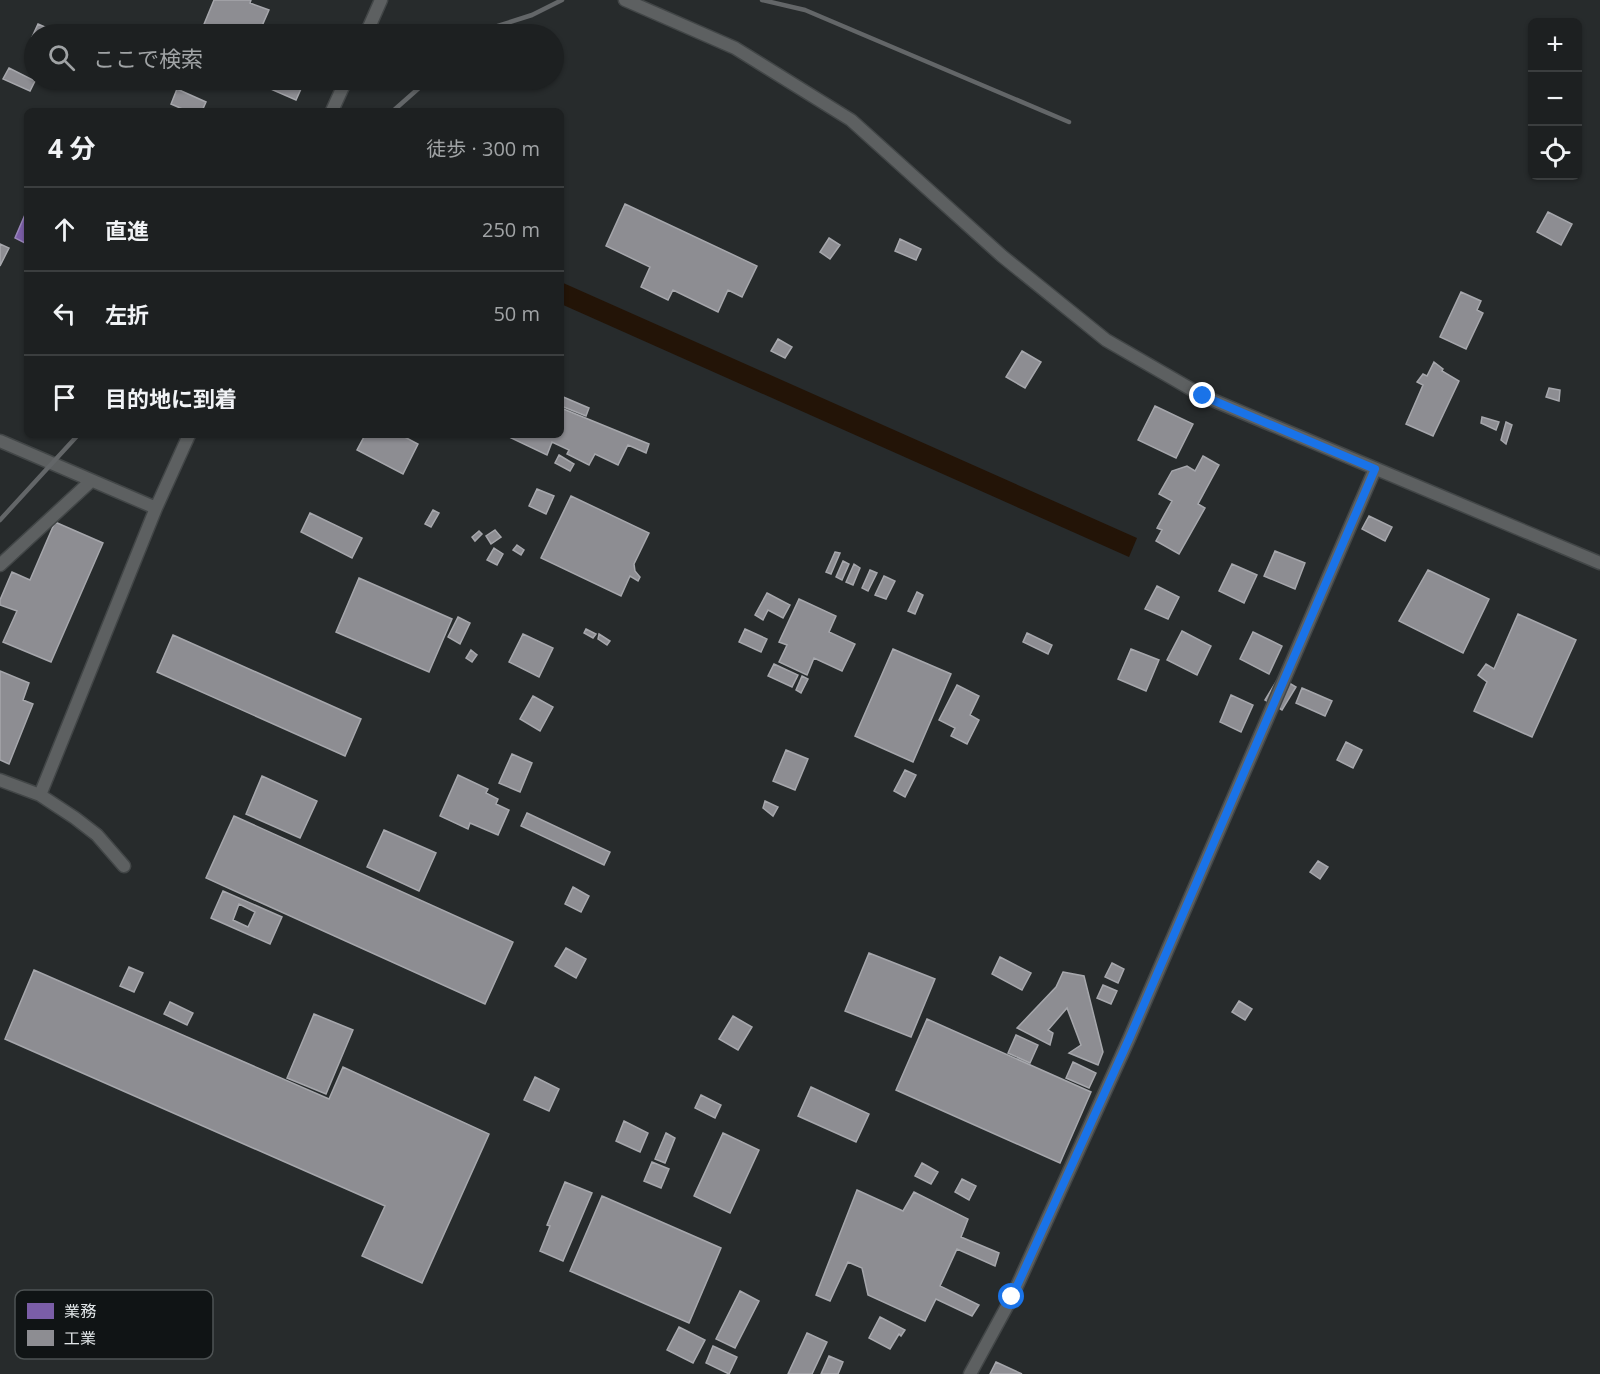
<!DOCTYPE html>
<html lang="ja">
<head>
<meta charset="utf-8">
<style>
  body { margin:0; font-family:"Open Sans","Noto Sans JP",sans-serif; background:#2a2d2e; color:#f1f3f6 }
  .controls { position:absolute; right:18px; top:18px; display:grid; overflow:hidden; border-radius:9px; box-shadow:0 2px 4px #0004 }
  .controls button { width:54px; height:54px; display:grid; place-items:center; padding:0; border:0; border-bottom:2px solid #3b3e3f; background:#1d2021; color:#f1f3f6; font:30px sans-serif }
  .stop { position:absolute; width:18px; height:18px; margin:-14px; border:4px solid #1a73e8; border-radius:50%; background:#fff }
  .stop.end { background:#1a73e8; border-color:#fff; box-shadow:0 2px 6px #0008 }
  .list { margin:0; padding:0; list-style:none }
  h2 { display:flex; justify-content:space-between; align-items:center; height:78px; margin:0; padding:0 24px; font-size:26px }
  h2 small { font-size:20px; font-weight:400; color:#a0a3a5 }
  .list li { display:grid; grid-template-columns:39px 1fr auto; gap:18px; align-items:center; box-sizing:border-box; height:84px; padding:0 24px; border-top:2px solid #3b3e3f }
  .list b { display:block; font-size:22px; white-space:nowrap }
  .list em { font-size:20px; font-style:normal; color:#a0a3a5 }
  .icon { flex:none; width:33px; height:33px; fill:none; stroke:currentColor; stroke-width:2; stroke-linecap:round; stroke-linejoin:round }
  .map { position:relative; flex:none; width:1600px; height:1374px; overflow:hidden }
  .search { position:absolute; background:#1d2021; box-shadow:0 2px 4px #0004; left:24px; top:24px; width:540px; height:66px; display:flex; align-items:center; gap:15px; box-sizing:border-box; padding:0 21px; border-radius:33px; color:#a0a3a5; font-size:22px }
  .panel { position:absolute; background:#1d2021; box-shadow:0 2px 4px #0004; left:24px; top:108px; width:540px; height:330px; border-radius:9px }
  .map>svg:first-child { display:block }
  .water { fill:#231407 }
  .offices { fill:#7b5ea7; stroke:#9986ba; stroke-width:1.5 }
  .industry { fill:#8d8d92; stroke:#a6a7ac; stroke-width:1.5; fill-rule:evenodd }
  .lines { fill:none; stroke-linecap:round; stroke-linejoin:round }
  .lane-casing { stroke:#424647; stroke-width:15 }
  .lane { stroke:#5d6061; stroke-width:12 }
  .rail { stroke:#636668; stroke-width:4.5 }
  .route { stroke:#1a73e8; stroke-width:8 }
  .key { fill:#101415; stroke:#4e5354; stroke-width:1.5 }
  .key-label { font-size:16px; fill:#e0e5e7 }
</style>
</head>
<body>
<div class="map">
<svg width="1600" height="1374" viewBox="0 0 1600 1374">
  <rect width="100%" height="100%" fill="#272b2c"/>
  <path class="water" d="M 561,282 L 1137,538 L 1129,557 L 561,304 Z"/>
  <path class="offices" d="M 27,210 L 27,244 L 15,238 Z"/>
  <path class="industry" d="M 214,0 L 251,0 L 250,3 L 269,10 L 262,26 L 264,27 L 261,34 L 216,34 L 202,29 Z
    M 38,24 L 61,34 L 34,34 L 34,51 L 27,48 Z
    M 9,68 L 35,81 L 30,91 L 3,79 Z
    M 112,80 L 130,80 L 127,86 Z
    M 250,80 L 305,80 L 296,100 Z
    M 177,89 L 206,102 L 202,111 L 187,111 L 171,104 Z
    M 625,204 L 757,266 L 742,297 L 728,290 L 718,312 L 673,290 L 668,300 L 641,287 L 650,267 L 606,246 Z
    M 1548,212 L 1572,224 L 1561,245 L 1537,232 Z
    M 829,238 L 840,245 L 830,259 L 820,252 Z
    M 900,239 L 921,249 L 916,260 L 895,251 Z
    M 0,244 L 9,248 L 0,266 Z
    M 1461,292 L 1481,301 L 1477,310 L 1483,313 L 1466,349 L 1440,337 Z
    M 778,339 L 792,347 L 785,358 L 771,351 Z
    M 1022,351 L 1041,362 L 1025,388 L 1006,377 Z
    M 1434,362 L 1443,369 L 1442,371 L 1459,381 L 1433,436 L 1406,424 L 1423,385 L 1417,382 L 1423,374 L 1427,376 Z
    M 1549,388 L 1560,390 L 1559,401 L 1546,397 Z
    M 561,396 L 589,408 L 586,416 L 561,406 Z
    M 1155,406 L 1193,424 L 1176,458 L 1138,440 Z
    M 561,408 L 649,444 L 646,453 L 628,445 L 618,465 L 595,454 L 589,465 L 567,454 L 569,450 L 552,442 L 547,455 L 509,437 L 510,435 L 561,435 Z
    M 1482,417 L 1499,422 L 1496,430 L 1481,423 Z
    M 1506,422 L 1512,425 L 1506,444 L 1501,440 Z
    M 365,435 L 401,435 L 418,444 L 403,474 L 357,450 Z
    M 559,455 L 574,464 L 570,471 L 555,463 Z
    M 1203,456 L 1219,465 L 1198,504 L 1205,508 L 1179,554 L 1156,541 L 1162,530 L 1157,528 L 1172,501 L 1159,494 L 1172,471 L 1187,466 L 1195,471 Z
    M 537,489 L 554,496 L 546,514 L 529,506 Z
    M 571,496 L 649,533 L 634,564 L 635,571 L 640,577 L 638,581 L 630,576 L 621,596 L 541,558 Z
    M 433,510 L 439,513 L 431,527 L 425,524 Z
    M 310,513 L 362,538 L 352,558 L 301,532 Z
    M 1369,516 L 1392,527 L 1385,541 L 1362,529 Z
    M 55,522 L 103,543 L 51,662 L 3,642 L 17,611 L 0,605 L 0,600 L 12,572 L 30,580 Z
    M 495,530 L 501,537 L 491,544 L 486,536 Z
    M 479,531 L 482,534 L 475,541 L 472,537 Z
    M 517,545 L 524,550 L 521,555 L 513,550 Z
    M 494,548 L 503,554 L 497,565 L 487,560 Z
    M 1275,551 L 1305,563 L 1295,589 L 1264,576 Z
    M 835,552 L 840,553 L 831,574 L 826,572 Z
    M 843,561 L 849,564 L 842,580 L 836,577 Z
    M 854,564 L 860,568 L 853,585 L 846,582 Z
    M 1232,564 L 1257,575 L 1244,603 L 1219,591 Z
    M 870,570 L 877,573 L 868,591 L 862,588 Z
    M 1428,570 L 1489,599 L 1463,653 L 1399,621 Z
    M 884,576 L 895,581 L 886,599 L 875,595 Z
    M 359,578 L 452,619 L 429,672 L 336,632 Z
    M 1157,586 L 1179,597 L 1168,619 L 1145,609 Z
    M 917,592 L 923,595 L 915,614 L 908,611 Z
    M 767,593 L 790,605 L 783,618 L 768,610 L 763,620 L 755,615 Z
    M 799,599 L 836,616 L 829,632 L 855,644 L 842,671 L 814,658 L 807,675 L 779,662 L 787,645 L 779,642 Z
    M 1518,614 L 1576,640 L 1532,737 L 1474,711 L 1487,682 L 1478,675 L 1486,664 L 1494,669 Z
    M 458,617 L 470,623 L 460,644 L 448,637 Z
    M 586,629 L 596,634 L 593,638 L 584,633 Z
    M 745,629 L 767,639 L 761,652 L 739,642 Z
    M 1182,631 L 1211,646 L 1197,675 L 1167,660 Z
    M 1253,632 L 1282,646 L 1269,674 L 1240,659 Z
    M 1027,633 L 1052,645 L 1048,654 L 1023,642 Z
    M 523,634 L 553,648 L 539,677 L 509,662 Z
    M 599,634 L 610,641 L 607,645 L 598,639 Z
    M 173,635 L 361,719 L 345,756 L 157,672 Z
    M 893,649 L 951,674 L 913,762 L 855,736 Z
    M 1131,649 L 1159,660 L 1146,691 L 1118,679 Z
    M 471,650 L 477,655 L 472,662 L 466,658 Z
    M 774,664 L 798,675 L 792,687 L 768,676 Z
    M 0,671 L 29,683 L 23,700 L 33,704 L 9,764 L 0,760 Z
    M 802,676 L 808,679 L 801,693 L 796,690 Z
    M 1279,677 L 1296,687 L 1282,710 L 1265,700 Z
    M 957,685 L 979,696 L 970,715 L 979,720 L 967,744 L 951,736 L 955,728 L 939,720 Z
    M 1302,688 L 1332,701 L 1325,716 L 1296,703 Z
    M 1231,695 L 1253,705 L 1241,732 L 1220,722 Z
    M 533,696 L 553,707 L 540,731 L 520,719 Z
    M 1346,742 L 1362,750 L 1353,768 L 1337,760 Z
    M 786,750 L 808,759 L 795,790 L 773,781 Z
    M 512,754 L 532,763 L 520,792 L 499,783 Z
    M 905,770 L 916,775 L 905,797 L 894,791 Z
    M 458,775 L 488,789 L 486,793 L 498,799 L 496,804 L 509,810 L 498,835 L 470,823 L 468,829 L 440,816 Z
    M 262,776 L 317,801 L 300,838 L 246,814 Z
    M 765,801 L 778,807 L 773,816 L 763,808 Z
    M 527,813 L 610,852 L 604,865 L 521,826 Z
    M 234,816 L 513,942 L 485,1004 L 206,878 Z
    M 384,830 L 436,853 L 419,891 L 367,867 Z
    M 1318,861 L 1328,867 L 1320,879 L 1310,872 Z
    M 573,887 L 589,896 L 581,912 L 565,904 Z
    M 223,891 L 282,917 L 270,944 L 211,918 ZM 239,904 L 255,912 L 248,927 L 233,920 Z
    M 566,948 L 586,959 L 576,978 L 555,966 Z
    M 869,953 L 935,979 L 911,1037 L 845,1011 Z
    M 1000,957 L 1031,973 L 1022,990 L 992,974 Z
    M 1112,963 L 1124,969 L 1118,983 L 1105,977 Z
    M 129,967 L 143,973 L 134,992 L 120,986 Z
    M 34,970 L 329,1099 L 343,1067 L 489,1134 L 422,1283 L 362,1256 L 385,1206 L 5,1039 Z
    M 1063,972 L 1084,976 L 1103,1052 L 1098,1065 L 1069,1053 L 1081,1045 L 1067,1008 L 1048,1030 L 1053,1033 L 1050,1045 L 1017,1028 L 1056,987 Z
    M 1103,985 L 1117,991 L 1111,1004 L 1097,998 Z
    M 1239,1001 L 1252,1009 L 1245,1020 L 1232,1012 Z
    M 170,1002 L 193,1013 L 187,1025 L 164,1014 Z
    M 314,1014 L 353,1030 L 326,1094 L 287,1078 Z
    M 733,1016 L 752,1027 L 738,1050 L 719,1039 Z
    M 927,1019 L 1091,1092 L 1060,1163 L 896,1090 Z
    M 1016,1035 L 1038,1045 L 1030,1063 L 1008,1053 Z
    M 1073,1062 L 1096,1073 L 1089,1088 L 1066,1078 Z
    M 535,1077 L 559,1089 L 549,1111 L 524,1100 Z
    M 811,1087 L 869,1114 L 856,1142 L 798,1116 Z
    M 701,1095 L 721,1105 L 715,1118 L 695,1108 Z
    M 624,1121 L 648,1133 L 640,1152 L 616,1141 Z
    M 666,1133 L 675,1138 L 665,1163 L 655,1159 Z
    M 723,1133 L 759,1150 L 730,1213 L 694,1196 Z
    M 652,1162 L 669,1169 L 661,1188 L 644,1181 Z
    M 922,1163 L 938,1172 L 931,1184 L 915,1176 Z
    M 962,1179 L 976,1186 L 969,1200 L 955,1192 Z
    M 565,1182 L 592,1193 L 563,1261 L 540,1251 L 550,1226 L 547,1225 Z
    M 857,1190 L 903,1211 L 914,1192 L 968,1219 L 961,1237 L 999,1253 L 995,1266 L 957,1249 L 940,1286 L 979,1305 L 972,1316 L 936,1299 L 925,1321 L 868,1295 L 862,1268 L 848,1262 L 830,1301 L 816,1295 Z
    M 602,1196 L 721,1248 L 689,1323 L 570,1271 Z
    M 740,1291 L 759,1301 L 735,1348 L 716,1339 Z
    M 880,1317 L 905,1330 L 901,1336 L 899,1334 L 890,1349 L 869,1338 Z
    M 679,1327 L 705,1340 L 693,1363 L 667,1350 Z
    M 807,1333 L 827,1342 L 812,1374 L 788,1374 Z
    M 713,1346 L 737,1357 L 729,1374 L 706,1363 Z
    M 829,1356 L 843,1362 L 838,1374 L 821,1374 Z
    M 996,1362 L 1022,1374 L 990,1374 Z"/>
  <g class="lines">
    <g class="lane-casing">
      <path id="lane" d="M 625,0 L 735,48 L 851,120 L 1002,256 L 1106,340 L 1203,396 L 1600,563
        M 366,34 L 381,0
        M 332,111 L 346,80
        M 0,441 L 156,508
        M 0,565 L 91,481
        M 0,780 L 40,795 L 75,818 L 97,835 L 124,866
        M 40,795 L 156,508 L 189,435
        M 970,1374 L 1012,1297 L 1129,1039 L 1375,469"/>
    </g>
    <use href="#lane" class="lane"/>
    <path class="rail" d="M 762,0 L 805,10 L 1069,122
      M 480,34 L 485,30 L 532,15 L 562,0
      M 393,111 L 428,80
      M 0,520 L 78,435"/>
  </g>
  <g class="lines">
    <path class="route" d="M 1012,1297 L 1129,1039 L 1375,469 L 1203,396"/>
  </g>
  <rect x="15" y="1290" width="198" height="69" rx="9" class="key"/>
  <rect x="27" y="1303" width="27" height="16" fill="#7b5ea7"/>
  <rect x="27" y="1330" width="27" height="16" fill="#8d8d92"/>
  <g class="key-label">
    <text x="64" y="1317">業務</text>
    <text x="64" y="1344">工業</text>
  </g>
</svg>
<div class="controls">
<button>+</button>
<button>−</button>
<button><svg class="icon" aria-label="locate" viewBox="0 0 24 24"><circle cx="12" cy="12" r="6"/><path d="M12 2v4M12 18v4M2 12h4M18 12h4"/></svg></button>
</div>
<div class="stop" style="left:1012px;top:1297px"></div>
<div class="stop end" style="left:1203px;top:396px"></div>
<div class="search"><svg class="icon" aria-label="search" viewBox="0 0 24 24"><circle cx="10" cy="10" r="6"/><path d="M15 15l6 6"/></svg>ここで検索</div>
<section class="panel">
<h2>4 分<small>徒歩 · 300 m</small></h2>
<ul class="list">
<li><svg class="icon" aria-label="ahead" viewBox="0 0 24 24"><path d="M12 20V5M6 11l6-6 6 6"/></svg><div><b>直進</b></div><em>250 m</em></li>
<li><svg class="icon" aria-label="left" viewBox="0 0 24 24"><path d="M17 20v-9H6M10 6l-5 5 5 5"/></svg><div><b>左折</b></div><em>50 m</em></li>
<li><svg class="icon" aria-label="arrive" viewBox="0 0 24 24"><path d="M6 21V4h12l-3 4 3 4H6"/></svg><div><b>目的地に到着</b></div></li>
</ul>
</section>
</div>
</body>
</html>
